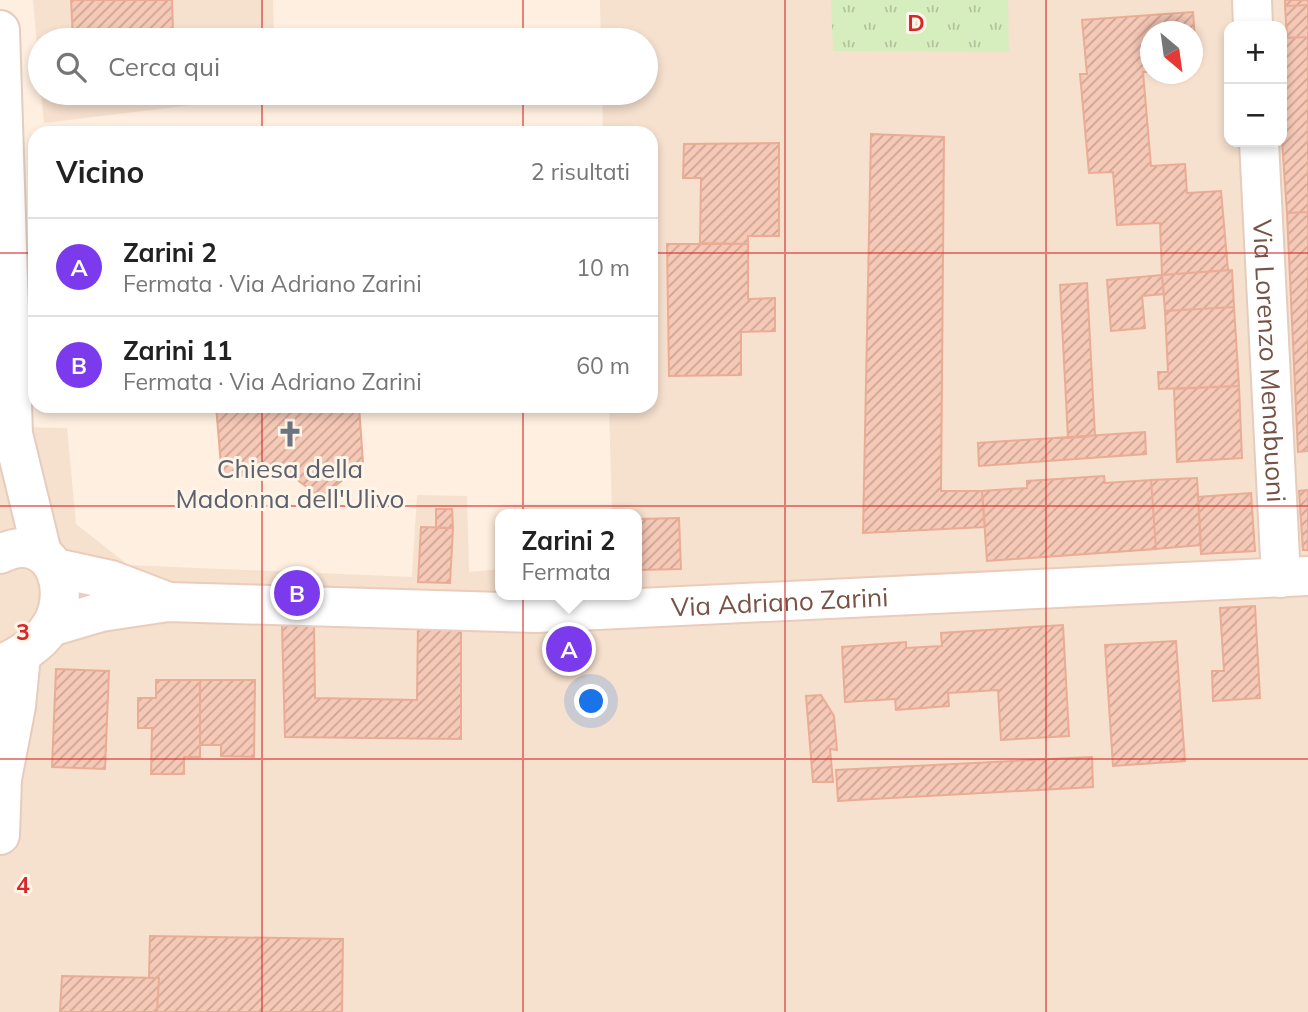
<!DOCTYPE html>
<html lang="it">
<head>
<meta charset="utf-8">
<style>
  body { margin:0; font-family:Mulish,sans-serif; background:#f2f2f2; color:#222 }
  .controls { position:absolute; right:21px; top:21px; display:grid; overflow:hidden; border-radius:14px; box-shadow:0 4px 10px #0003 }
  .controls button { width:63px; height:63px; display:grid; place-items:center; padding:0; border:0; border-bottom:2px solid #e0e0e0; background:#fff; color:#222; font:35px sans-serif }
  .compass { position:absolute; left:1140px; top:21px; width:63px; height:63px; border-radius:50%; background:#fff; box-shadow:0 4px 10px #0003; rotate:151deg }
  .you { position:absolute; left:592px; top:702px; width:24px; height:24px; margin:-18px; border:5px solid #fff; border-radius:50%; background:#1a73e8; box-shadow:0 0 0 10px #1a73e833 }
  .badge { display:grid; place-items:center; width:46px; height:46px; border-radius:50%; background:#7c3aed; color:#fff; font-size:23px; font-weight:700 }
  .pin { position:absolute; translate:-50% -50%; border:4px solid #fff; box-shadow:0 2px 7px #0006 }
  .popup { position:absolute; left:495px; top:509px; width:147px; height:91px; box-sizing:border-box; display:grid; place-content:center; border-radius:14px; background:#fff; filter:drop-shadow(0 2px 5px #0005); font-size:23px; white-space:nowrap; color:#767676 }
  .popup b { font-size:26px; color:#222 }
  .popup::after { content:''; position:absolute; left:50%; top:100%; margin-left:-14px; border:14px solid transparent; border-top-color:#fff }
  .list { margin:0; padding:0; list-style:none }
  h2 { display:flex; justify-content:space-between; align-items:center; height:91px; margin:0; padding:0 28px; font-size:30px }
  h2 small { font-size:23px; font-weight:400; color:#767676 }
  .list li { display:grid; grid-template-columns:46px 1fr auto; gap:21px; align-items:center; box-sizing:border-box; height:98px; padding:0 28px; border-top:2px solid #e0e0e0 }
  .list b { display:block; font-size:26px; white-space:nowrap }
  .list p { margin:0; font-size:23px; white-space:nowrap; color:#767676 }
  .list em { font-size:23px; font-style:normal; color:#767676 }
  .icon { flex:none; width:38px; height:38px; fill:none; stroke:currentColor; stroke-width:2; stroke-linecap:round; stroke-linejoin:round }
  .map { position:relative; flex:none; width:1308px; height:1012px; overflow:hidden }
  .search { position:absolute; background:#fff; box-shadow:0 4px 10px #0003; left:28px; top:28px; width:630px; height:77px; display:flex; align-items:center; gap:18px; box-sizing:border-box; padding:0 24px; border-radius:38px; color:#767676; font-size:26px }
  .panel { position:absolute; background:#fff; box-shadow:0 4px 10px #0003; left:28px; top:126px; width:630px; height:287px; border-radius:21px }
  .map>svg:first-child { display:block }
  .residential { fill:#f6e0ce; fill-rule:evenodd }
  .park { fill:url(#park-tufts) }
  .building { fill:url(#building-hatch); stroke:#eaac95; stroke-width:2 }
  .lines { fill:none; stroke-linecap:round; stroke-linejoin:round }
  .street-casing { stroke:#e5ccbe; stroke-width:42 }
  .secondary-casing { stroke:#ebccbb; stroke-width:42 }
  .street { stroke:#fff; stroke-width:38 }
  .secondary { stroke:#fff; stroke-width:38 }
  .grid { fill:none; stroke:#d62828; stroke-width:2; stroke-opacity:0.55 }
  .labels { text-anchor:middle; dominant-baseline:central; stroke-width:6; stroke-linejoin:round; paint-order:stroke }
  .street-label { font-size:26px; fill:#775245; stroke:#fff4e8 }
  .worship-label { font-size:26px; fill:#5b616d; stroke:#fff4e8 }
  .grid-label { font-size:23px; text-anchor:middle; font-weight:bold; fill:#d62828; stroke:#fff4e8; stroke-width:6; stroke-linejoin:round; paint-order:stroke }
</style>
</head>
<body>
<div class="map">
<svg width="1308" height="1012" viewBox="0 0 1308 1012">
  <defs>
    <pattern id="park-tufts" width="24" height="20" patternUnits="userSpaceOnUse" patternTransform="scale(1.75)"><rect width="24" height="20" fill="#d6edbe"/><path d="M3 7l-1-3M5 7V3M7 7l1-3M15 17l-1-3M17 17v-4M19 17l1-3" fill="none" stroke="#b2c39c"/></pattern>
    <pattern id="building-hatch" width="6" height="6" patternUnits="userSpaceOnUse" patternTransform="scale(1.75)"><rect width="6" height="6" fill="#f6c8b6"/><path d="M-1 1l2-2M0 6l6-6M5 7l2-2" fill="none" stroke="#cca596"/></pattern>
  </defs>
  <rect width="100%" height="100%" fill="#feefe0"/>
  <path class="residential" d="M 33,0 L 273,0 L 274,40 L 40,40 L 40,81 Z
    M 600,0 L 1308,0 L 1308,1012 L 0,1012 L 0,427 L 67,428 L 76,524 L 128,565 L 412,577 L 417,495 L 467,496 L 469,572 L 501,569 L 501,595 L 637,595 L 637,514 L 612,514 L 609,406 L 651,406 L 651,133 L 603,133 L 602,93 L 646,93 L 646,40 L 601,40 ZM 1229,26 L 1282,26 L 1282,142 L 1229,142 ZM 1150,32 L 1192,32 L 1192,74 L 1150,74 Z
    M 41,93 L 275,93 L 275,95 L 44,123 Z"/>
  <path class="park" d="M 831,0 L 1008,0 L 1009,52 L 833,51 Z"/>
  <path class="building" d="M 71,0 L 172,0 L 173,31 L 119,34 L 119,40 L 73,40 Z
    M 1285,0 L 1308,0 L 1308,5 L 1285,6 Z
    M 1308,5 L 1308,37 L 1287,38 L 1285,6 Z
    M 1193,12 L 1197,67 L 1192,67 L 1192,32 L 1150,32 L 1150,72 L 1143,72 L 1151,166 L 1185,164 L 1187,193 L 1221,191 L 1228,270 L 1162,275 L 1160,223 L 1117,225 L 1113,172 L 1089,173 L 1080,74 L 1087,74 L 1082,20 Z
    M 1308,37 L 1308,212 L 1287,213 L 1282,140 L 1282,38 Z
    M 871,134 L 944,137 L 941,491 L 982,491 L 985,527 L 863,533 Z
    M 779,143 L 779,236 L 748,236 L 748,244 L 700,243 L 701,178 L 683,178 L 684,144 Z
    M 1308,212 L 1308,451 L 1298,452 L 1287,213 Z
    M 667,244 L 748,244 L 748,299 L 775,298 L 775,331 L 741,332 L 741,375 L 669,376 Z
    M 1232,270 L 1234,307 L 1165,311 L 1162,275 Z
    M 1162,275 L 1164,294 L 1142,296 L 1145,328 L 1111,331 L 1107,280 Z
    M 1087,283 L 1095,436 L 1068,438 L 1060,285 Z
    M 1234,307 L 1239,386 L 1159,389 L 1158,372 L 1168,372 L 1165,311 Z
    M 1239,386 L 1242,458 L 1177,462 L 1174,389 Z
    M 216,406 L 359,406 L 363,463 L 321,498 L 287,472 L 222,477 Z
    M 1145,432 L 1146,454 L 979,466 L 978,443 Z
    M 1104,476 L 1105,483 L 1151,480 L 1156,549 L 987,561 L 982,491 L 1027,488 L 1027,481 Z
    M 1197,478 L 1201,545 L 1156,549 L 1151,480 Z
    M 1308,490 L 1308,550 L 1303,550 L 1299,491 Z
    M 1251,493 L 1255,551 L 1201,554 L 1198,497 Z
    M 436,509 L 452,509 L 453,528 L 436,528 Z
    M 679,518 L 681,569 L 637,570 L 637,519 Z
    M 421,527 L 453,528 L 450,583 L 418,582 Z
    M 1255,606 L 1260,698 L 1213,701 L 1212,671 L 1224,671 L 1220,608 Z
    M 418,623 L 461,626 L 461,739 L 285,737 L 282,625 L 314,626 L 315,698 L 417,700 Z
    M 1063,625 L 1069,736 L 1001,740 L 998,690 L 948,693 L 949,706 L 896,710 L 895,699 L 845,702 L 842,647 L 906,642 L 906,648 L 942,646 L 941,633 Z
    M 1176,641 L 1185,761 L 1113,766 L 1105,645 Z
    M 56,669 L 109,671 L 105,769 L 52,767 Z
    M 156,680 L 200,680 L 200,757 L 184,757 L 184,774 L 151,774 L 152,728 L 138,728 L 138,698 L 156,698 Z
    M 200,680 L 255,680 L 254,757 L 221,756 L 221,745 L 200,745 Z
    M 821,695 L 834,716 L 837,750 L 830,749 L 833,782 L 813,782 L 806,696 Z
    M 1092,757 L 1093,787 L 838,801 L 836,770 Z
    M 150,936 L 343,939 L 342,1012 L 157,1012 L 159,978 L 149,978 Z
    M 62,976 L 159,978 L 157,1012 L 60,1012 Z"/>
  <g class="lines">
    <g class="street-casing">
      <g id="street">
        <path d="M 1252,0 L 1253,26"/>
        <path d="M 0,30 L 13,434 L 42,553"/>
        <path id="s1" d="M 1259,142 L 1281,578"/>
        <path d="M 0,835 L 2,779 L 16,706 L 21,655"/>
      </g>
    </g>
    <g class="secondary-casing">
      <g id="secondary">
        <path d="M 0,554 C 50,529 74,587 51,626 C 39,645 19,656 0,665"/>
        <path d="M 56,568 L 111,580 L 166,601"/>
        <path id="s2" d="M 50,627 L 101,612 L 168,602 L 536,613 L 1308,576"/>
      </g>
    </g>
    <use href="#street" class="street"/>
    <use href="#secondary" class="secondary"/>
  </g>
  <path class="grid" d="M 262,0 L 262,40M 523,0 L 523,40M 785,0 L 785,1012M 1046,0 L 1046,1012M 262,93 L 262,133M 523,93 L 523,133M 0,253 L 35,253M 651,253 L 1308,253M 262,406 L 262,1012M 523,406 L 523,1012M 0,506 L 1308,506M 0,759 L 1308,759"/>
  <defs>
    <g id="church-bare" transform="scale(2.1)"><path d="M-1.2-6h2.4v3.5h3.3v2.4h-3.3V6h-2.4V-.1h-3.3v-2.4h3.3Z" fill="#6b7280" stroke="#fff4e8" stroke-width="2.5" paint-order="stroke"/></g>
  </defs>
  <g fill-rule="evenodd">
    <use href="#church-bare" x="290" y="434"/>
  </g>
  <g class="labels">
    <g class="street-label">
      <text stroke="none"><textPath href="#s1" startOffset="219">Via Lorenzo Menabuoni</textPath></text>
      <text stroke="none"><textPath href="#s2" startOffset="733">Via Adriano Zarini</textPath></text>
    </g>
    <g class="worship-label">
      <text x="290" y="468">Chiesa della<tspan x="290" dy="30">Madonna dell'Ulivo</tspan></text>
    </g>
  </g>
  <g class="grid-label">
    <text x="916" y="31">D</text>
    <text x="23" y="640">3</text>
    <text x="23" y="893">4</text>
  </g>
</svg>
<div class="controls">
<button>+</button>
<button>−</button>
</div>
<svg class="compass" viewBox="-18 -18 36 36"><path d="M0-13l5 13h-10z" fill="#e53935"/><path d="M0 13l5-13h-10z" fill="#767676"/></svg>
<div class="you"></div>
<div class="pin badge" style="left:569px;top:649px">A</div>
<div class="popup"><b>Zarini 2</b>Fermata</div>
<div class="pin badge" style="left:297px;top:593px">B</div>
<div class="search"><svg class="icon" aria-label="search" viewBox="0 0 24 24"><circle cx="10" cy="10" r="6"/><path d="M15 15l6 6"/></svg>Cerca qui</div>
<section class="panel">
<h2>Vicino<small>2 risultati</small></h2>
<ul class="list">
<li><span class="badge">A</span><div><b>Zarini 2</b><p>Fermata · Via Adriano Zarini</p></div><em>10 m</em></li>
<li><span class="badge">B</span><div><b>Zarini 11</b><p>Fermata · Via Adriano Zarini</p></div><em>60 m</em></li>
</ul>
</section>
</div>
</body>
</html>
